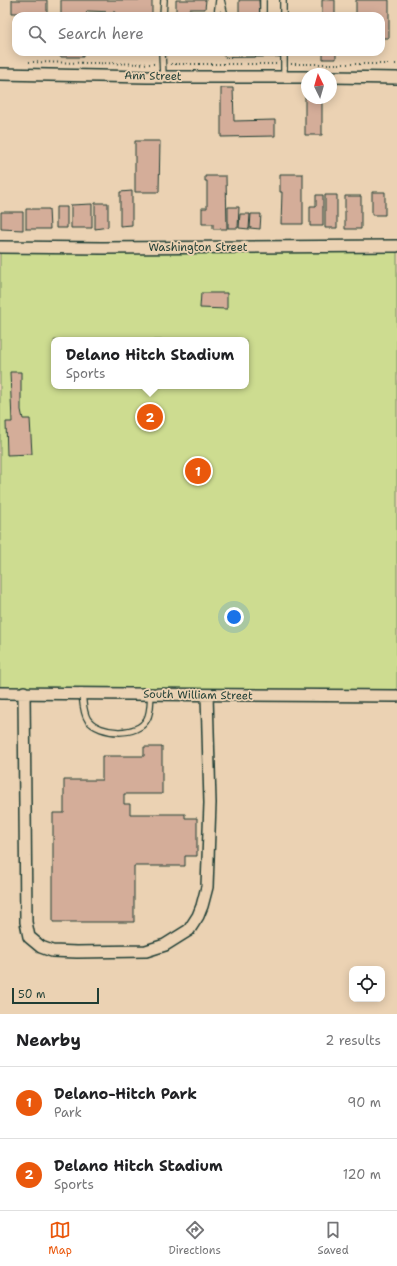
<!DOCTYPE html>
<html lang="en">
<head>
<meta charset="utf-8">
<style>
  body { margin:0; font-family:"Shantell Sans",sans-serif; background:#f2f2f2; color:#202124 }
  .controls { position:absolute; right:12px; bottom:12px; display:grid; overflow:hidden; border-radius:8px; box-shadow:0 2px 10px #0003 }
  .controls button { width:36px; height:36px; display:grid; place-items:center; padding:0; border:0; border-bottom:1px solid #e0e0e0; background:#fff; color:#202124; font:20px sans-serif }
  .compass { position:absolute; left:301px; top:68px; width:36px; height:36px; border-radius:50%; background:#fff; box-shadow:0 2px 10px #0003; rotate:355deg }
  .scale { position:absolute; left:12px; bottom:10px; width:87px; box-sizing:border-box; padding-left:4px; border:2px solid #1f3d34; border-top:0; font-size:11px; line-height:14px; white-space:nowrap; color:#1f3d34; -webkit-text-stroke:3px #ebd2b3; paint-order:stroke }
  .you { position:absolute; left:234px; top:617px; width:14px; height:14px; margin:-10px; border:3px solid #fff; border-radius:50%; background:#1a73e8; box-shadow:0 0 0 6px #1a73e833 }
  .badge { display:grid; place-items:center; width:26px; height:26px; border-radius:50%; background:#ea580c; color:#fff; font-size:13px; font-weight:700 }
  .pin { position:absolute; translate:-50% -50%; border:2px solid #fff; box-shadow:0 1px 4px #0006 }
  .popup { position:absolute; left:51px; top:337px; width:198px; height:52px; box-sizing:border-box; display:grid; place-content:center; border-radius:8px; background:#fff; filter:drop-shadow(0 1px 3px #0005); font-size:13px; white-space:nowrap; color:#757577 }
  .popup b { font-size:15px; color:#202124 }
  .popup::after { content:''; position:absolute; left:50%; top:100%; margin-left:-8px; border:8px solid transparent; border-top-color:#fff }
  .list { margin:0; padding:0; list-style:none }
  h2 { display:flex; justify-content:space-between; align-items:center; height:52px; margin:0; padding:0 16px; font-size:17px }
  h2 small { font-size:13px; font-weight:400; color:#757577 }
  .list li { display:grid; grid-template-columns:26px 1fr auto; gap:12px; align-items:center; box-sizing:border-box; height:72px; padding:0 16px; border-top:1px solid #e0e0e0 }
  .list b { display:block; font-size:15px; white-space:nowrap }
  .list p { margin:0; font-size:13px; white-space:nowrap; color:#757577 }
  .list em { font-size:13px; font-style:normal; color:#757577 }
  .icon { flex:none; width:22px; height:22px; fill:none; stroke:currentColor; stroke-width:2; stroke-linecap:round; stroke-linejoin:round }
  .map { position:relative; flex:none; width:397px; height:1014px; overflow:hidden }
  .search { position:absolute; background:#fff; box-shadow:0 2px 10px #0003; left:12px; right:12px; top:12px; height:44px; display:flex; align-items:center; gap:10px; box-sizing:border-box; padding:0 14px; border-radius:12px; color:#757577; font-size:15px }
  .sheet { height:196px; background:#fff }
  nav { display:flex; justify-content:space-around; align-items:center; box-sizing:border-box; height:56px; border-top:1px solid #e0e0e0; background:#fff; font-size:11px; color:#757577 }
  nav a { display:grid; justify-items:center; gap:2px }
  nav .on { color:#ea580c }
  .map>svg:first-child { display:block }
  .green { fill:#cddc90; stroke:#768c62; fill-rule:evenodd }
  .building { fill:#d4ad99; stroke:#1f3d34 }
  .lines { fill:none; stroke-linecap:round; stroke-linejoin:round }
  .service-casing { stroke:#1f3d34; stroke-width:8 }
  .minor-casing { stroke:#1f3d34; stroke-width:14 }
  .path { stroke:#1f3d34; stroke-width:2; stroke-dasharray:1 3; stroke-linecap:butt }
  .service { stroke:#ebd2b3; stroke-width:5.5 }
  .minor { stroke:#ebd2b3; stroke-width:11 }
  .labels { text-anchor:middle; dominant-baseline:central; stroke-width:3.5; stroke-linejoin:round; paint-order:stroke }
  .street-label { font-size:11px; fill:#1f3d34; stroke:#ebd2b3 }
</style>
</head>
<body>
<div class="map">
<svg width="397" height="1014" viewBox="0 0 397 1014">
  <rect width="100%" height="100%" fill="#ebd2b3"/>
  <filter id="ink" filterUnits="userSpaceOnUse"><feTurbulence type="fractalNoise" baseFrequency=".025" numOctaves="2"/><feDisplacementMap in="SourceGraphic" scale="8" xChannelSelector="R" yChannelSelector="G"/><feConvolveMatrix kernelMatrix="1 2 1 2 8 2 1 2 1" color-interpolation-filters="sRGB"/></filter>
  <g filter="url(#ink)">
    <path class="green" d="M 0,247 L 397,248 L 397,695 L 0,694 ZM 54,340 L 246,340 L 246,386 L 54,386 Z"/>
    <path class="building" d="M 12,0 L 47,0 L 47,13 L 12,13 Z
      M 61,0 L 152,0 L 152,16 L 115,16 L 115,12 L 87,11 L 86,16 L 61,15 Z
      M 176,0 L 206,0 L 205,9 L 189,9 L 189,12 L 193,12 L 193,16 L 176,16 Z
      M 239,0 L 259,0 L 260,16 L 239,16 Z
      M 322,0 L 335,0 L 335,16 L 322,16 Z
      M 356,0 L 389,0 L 389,38 L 381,38 L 381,16 L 356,16 Z
      M 60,52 L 83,52 L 83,57 L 60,57 Z
      M 323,52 L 336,52 L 336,59 L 323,59 Z
      M 221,88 L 233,88 L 234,121 L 275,120 L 275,136 L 221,137 Z
      M 305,89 L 307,89 L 307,98 L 322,98 L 322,135 L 305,135 Z
      M 135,141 L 160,141 L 159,192 L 135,192 Z
      M 280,174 L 303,174 L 303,224 L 281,224 L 282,192 L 280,192 Z
      M 205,176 L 226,176 L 227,229 L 213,229 L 213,224 L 202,224 L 202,208 L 207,208 L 207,181 L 205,181 Z
      M 132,191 L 132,225 L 120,226 L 120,192 Z
      M 372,192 L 385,192 L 385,215 L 372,215 Z
      M 316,195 L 323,195 L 323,226 L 310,226 L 310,206 L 316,206 Z
      M 325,195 L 337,195 L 337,228 L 325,228 Z
      M 345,196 L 361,196 L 361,229 L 345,229 Z
      M 95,203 L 108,203 L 108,227 L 95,229 Z
      M 92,204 L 92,228 L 71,228 L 71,205 Z
      M 56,207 L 67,207 L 67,228 L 56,228 Z
      M 228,207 L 239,207 L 238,228 L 228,228 Z
      M 26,209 L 49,209 L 50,229 L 26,229 Z
      M 1,212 L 23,212 L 23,230 L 1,229 Z
      M 240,214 L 250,214 L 249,229 L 239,228 Z
      M 251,214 L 261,214 L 260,229 L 250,228 Z
      M 201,293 L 227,293 L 227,309 L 200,308 Z
      M 10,372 L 21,372 L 21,410 L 23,419 L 30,419 L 32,454 L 7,455 L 6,422 L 12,422 Z
      M 144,747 L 162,747 L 162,794 L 124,794 L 124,804 L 130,804 L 130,814 L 185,814 L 185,818 L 197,818 L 197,856 L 185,856 L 185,866 L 134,866 L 134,922 L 53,922 L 53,813 L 64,813 L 64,780 L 102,780 L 102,756 L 144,756 Z"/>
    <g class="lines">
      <g class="service-casing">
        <path id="service" d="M 221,0 L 225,16
          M 283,0 L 283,16
          M 163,16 L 164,0
          M 217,16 L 219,0
          M 263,16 L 263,0
          M 162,52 L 163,77
          M 225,52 L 227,54 L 284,53
          M 284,52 L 284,77
          M 82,693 C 83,702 83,713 88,720 C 100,735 138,737 147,719 C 151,712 150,702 151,694"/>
      </g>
      <g class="minor-casing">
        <path id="minor" d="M 0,74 L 147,77 L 307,77
          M 331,77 L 397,78
          M 0,247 L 102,248 L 397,246
          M 24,692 L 26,922 L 29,937 L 41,947 L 52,951 L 77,952 L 146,951 L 165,945 L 189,930 L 198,916 L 202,906 L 207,887 L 210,803 L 207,695
          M 0,693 L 397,696"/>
      </g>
      <path class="path" d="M 29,62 L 155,64
        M 171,64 L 277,64
        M 291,64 L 397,64"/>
      <use href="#service" class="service"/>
      <use href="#minor" class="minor"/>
    </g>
  </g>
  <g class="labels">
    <g class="street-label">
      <text transform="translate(153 76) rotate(1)">Ann Street</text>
      <text x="198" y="247">Washington Street</text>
      <text transform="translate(198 695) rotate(1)">South William Street</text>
    </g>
  </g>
</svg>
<div class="controls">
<button><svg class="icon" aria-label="locate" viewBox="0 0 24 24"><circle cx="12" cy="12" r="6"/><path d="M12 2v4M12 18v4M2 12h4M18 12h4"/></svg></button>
</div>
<svg class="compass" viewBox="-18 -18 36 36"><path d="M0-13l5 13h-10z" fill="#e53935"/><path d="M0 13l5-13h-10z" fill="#757577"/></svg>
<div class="scale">50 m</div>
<div class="you"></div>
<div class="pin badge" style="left:198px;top:471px">1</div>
<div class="pin badge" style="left:150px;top:417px">2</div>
<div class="popup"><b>Delano Hitch Stadium</b>Sports</div>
<div class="search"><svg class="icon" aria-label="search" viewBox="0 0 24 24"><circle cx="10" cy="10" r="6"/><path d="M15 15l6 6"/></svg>Search here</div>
</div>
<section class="sheet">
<h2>Nearby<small>2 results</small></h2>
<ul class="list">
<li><span class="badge">1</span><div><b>Delano-Hitch Park</b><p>Park</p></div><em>90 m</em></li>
<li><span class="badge">2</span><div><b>Delano Hitch Stadium</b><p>Sports</p></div><em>120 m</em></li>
</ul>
</section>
<nav>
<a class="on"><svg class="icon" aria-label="map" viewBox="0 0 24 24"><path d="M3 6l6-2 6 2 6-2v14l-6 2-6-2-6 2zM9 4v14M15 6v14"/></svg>Map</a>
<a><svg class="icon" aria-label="directions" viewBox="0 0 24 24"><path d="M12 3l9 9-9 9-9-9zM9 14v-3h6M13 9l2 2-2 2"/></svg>Directions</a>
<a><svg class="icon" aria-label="saved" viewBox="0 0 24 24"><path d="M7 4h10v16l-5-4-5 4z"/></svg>Saved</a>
</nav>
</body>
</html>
